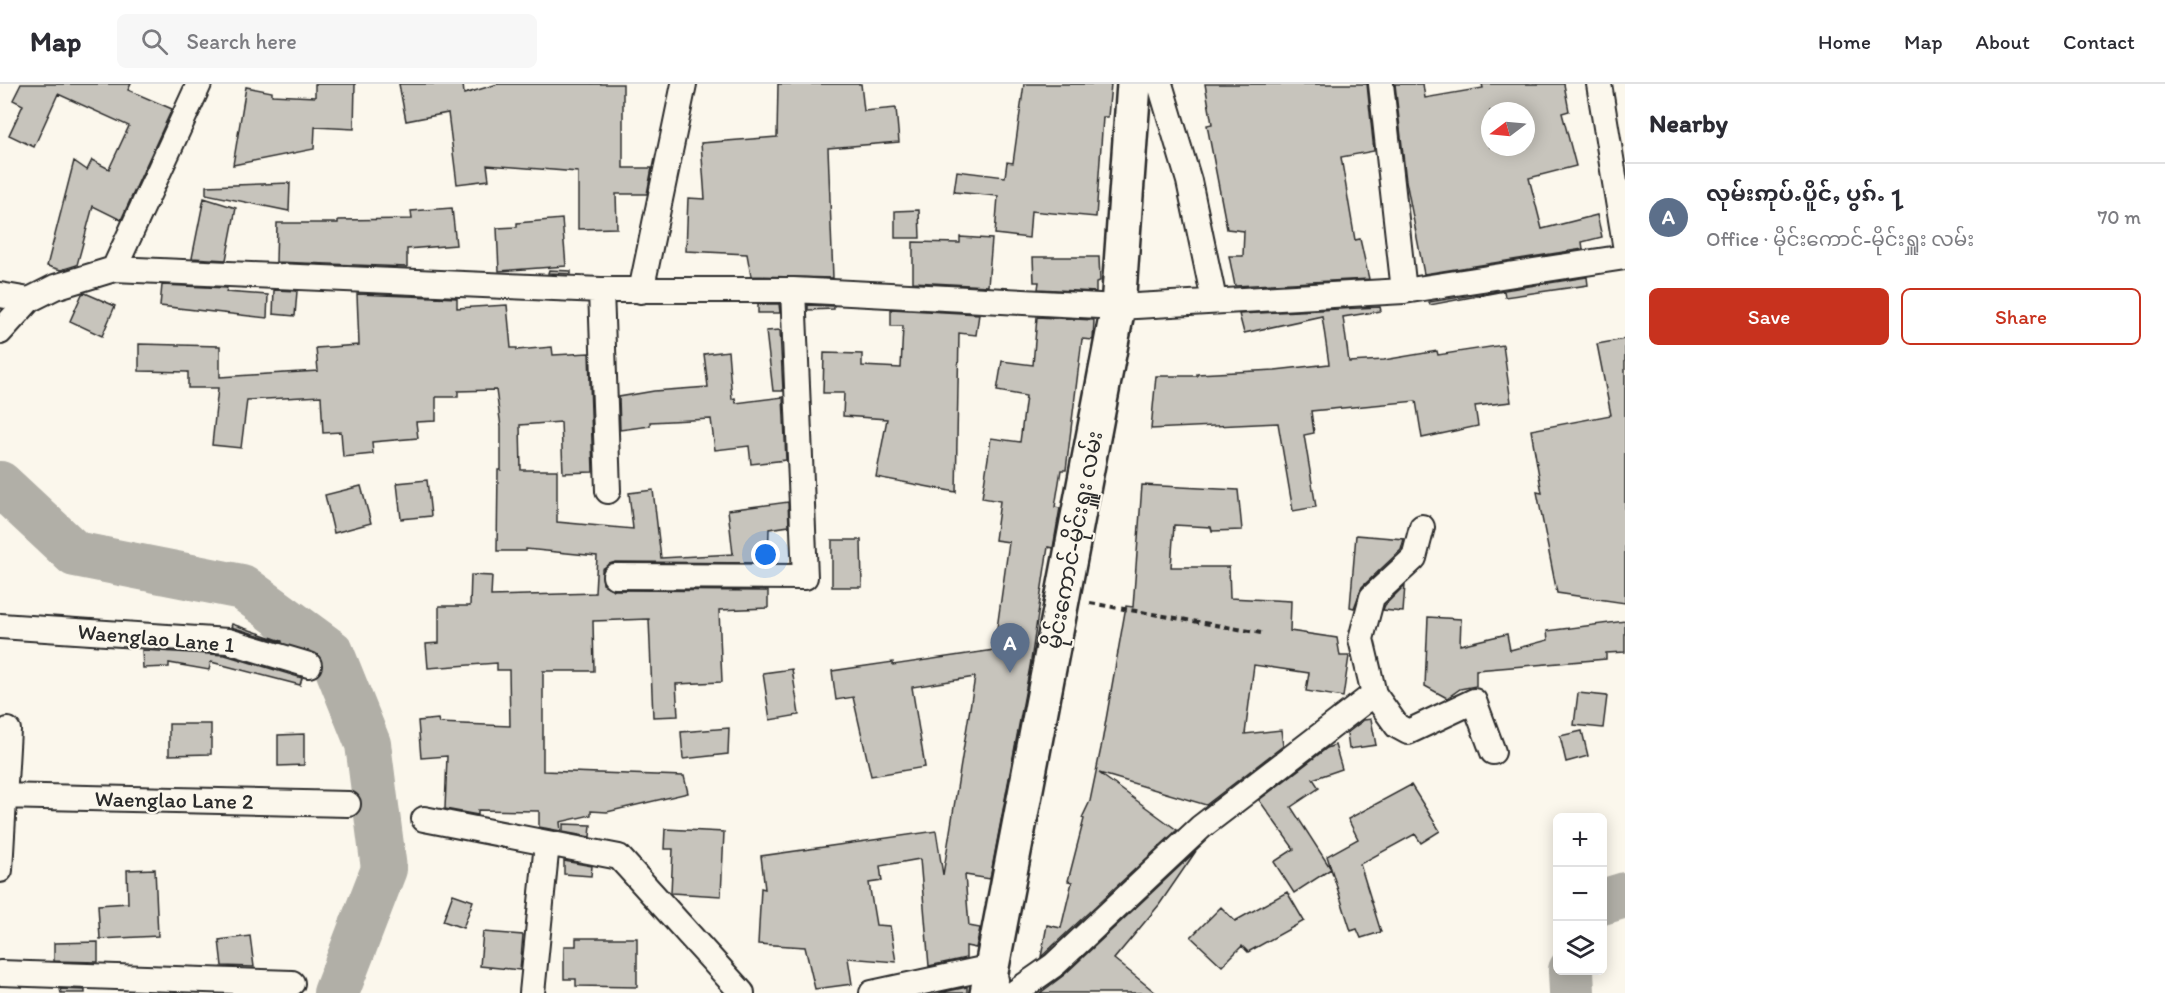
<!DOCTYPE html>
<html lang="en">
<head>
<meta charset="utf-8">
<style>
  body { margin:0; font-family:Itim,"Noto Sans Myanmar",sans-serif; background:#f7f7f7; color:#2b2b33 }
  .controls { position:absolute; right:18px; bottom:18px; display:grid; overflow:hidden; border-radius:9px; box-shadow:0 3px 15px #0003 }
  .controls button { width:54px; height:54px; display:grid; place-items:center; padding:0; border:0; border-bottom:2px solid #e1e1e2; background:#fff; color:#2b2b33; font:30px sans-serif }
  .compass { position:absolute; left:1481px; top:18px; width:54px; height:54px; border-radius:50%; background:#fff; box-shadow:0 3px 15px #0003; rotate:254deg }
  .you { position:absolute; left:766px; top:471px; width:21px; height:21px; margin:-15px; border:4px solid #fff; border-radius:50%; background:#1a73e8; box-shadow:0 0 0 9px #1a73e833 }
  .badge { display:grid; place-items:center; width:39px; height:39px; border-radius:50%; background:#c8321e; color:#fff; font-size:20px; font-weight:700 }
  .pin { position:absolute; translate:-50% -50px; filter:drop-shadow(0 2px 3px #0008) }
  .pin::after { content:''; position:absolute; top:32px; width:21px; height:18px; background:inherit; clip-path:polygon(0 0,100% 0,50% 100%) }
  .list { margin:0; padding:0; list-style:none }
  h2 { display:flex; justify-content:space-between; align-items:center; height:78px; margin:0; padding:0 24px; font-size:26px }
  h2 small { font-size:20px; font-weight:400; color:#7c7c81 }
  .list li { display:grid; grid-template-columns:39px 1fr auto; gap:18px; align-items:center; box-sizing:border-box; height:108px; padding:0 24px; border-top:2px solid #e1e1e2 }
  .list b { display:block; font-size:22px; white-space:nowrap }
  .list p { margin:0; font-size:20px; white-space:nowrap; color:#7c7c81 }
  .list em { font-size:20px; font-style:normal; color:#7c7c81 }
  .actions { display:flex; gap:12px; padding:18px 24px }
  .actions a { flex:1; padding:14px 0; border:2px solid #c8321e; border-radius:9px; text-align:center; font-size:21px; color:#c8321e }
  .actions .main { background:#c8321e; color:#fff }
  .icon { flex:none; width:33px; height:33px; fill:none; stroke:currentColor; stroke-width:2; stroke-linecap:round; stroke-linejoin:round }
  .map { position:relative; flex:none; width:1625px; height:909px; overflow:hidden }
  header { display:flex; align-items:center; gap:36px; box-sizing:border-box; height:84px; padding:0 30px; background:#fff; border-bottom:2px solid #e1e1e2 }
  header strong { font-size:28px }
  nav { display:flex; gap:33px; margin-inline-start:auto; font-size:21px }
  .search { width:420px; height:54px; background:#f7f7f7; display:flex; align-items:center; gap:15px; box-sizing:border-box; padding:0 21px; border-radius:9px; color:#7c7c81; font-size:22px }
  main { display:flex }
  aside { flex:1; background:#fff }
  .map>svg:first-child { display:block }
  .lines { fill:none; stroke-linecap:round; stroke-linejoin:round }
  .river { stroke:#b1afa7; stroke-width:46 }
  .building { fill:#c7c4bc; stroke:#2b2b2b; stroke-width:1.5; fill-rule:evenodd }
  .minor-casing { stroke:#2b2b2b; stroke-width:28 }
  .secondary-casing { stroke:#2b2b2b; stroke-width:38 }
  .path { stroke:#2b2b2b; stroke-width:4; stroke-dasharray:6 4.5; stroke-linecap:butt }
  .minor { stroke:#fbf7ec; stroke-width:24 }
  .secondary { stroke:#fbf7ec; stroke-width:33 }
  .labels { text-anchor:middle; dominant-baseline:central; stroke-width:4.5; stroke-linejoin:round; paint-order:stroke }
  .street-label { font-size:22px; fill:#2b2b2b; stroke:#fbf7ec }
</style>
</head>
<body>
<header>
<strong>Map</strong>
<div class="search"><svg class="icon" aria-label="search" viewBox="0 0 24 24"><circle cx="10" cy="10" r="6"/><path d="M15 15l6 6"/></svg>Search here</div>
<nav><a>Home</a><a>Map</a><a>About</a><a>Contact</a></nav>
</header>
<main>
<div class="map">
<svg width="1625" height="909" viewBox="0 0 1625 909">
  <rect width="100%" height="100%" fill="#fbf7ec"/>
  <filter id="ink" filterUnits="userSpaceOnUse"><feTurbulence type="fractalNoise" baseFrequency=".0167" numOctaves="2"/><feDisplacementMap in="SourceGraphic" scale="12" xChannelSelector="R" yChannelSelector="G"/><feConvolveMatrix kernelMatrix="1 2 1 2 8 2 1 2 1" color-interpolation-filters="sRGB"/></filter>
  <g filter="url(#ink)">
    <g class="lines">
      <path class="river" d="M 0,400 L 75,470 L 242,503 L 331,568 L 368,660 L 384,785 L 336,909
        M 1602,818 L 1625,811
        M 1571,886 L 1572,909"/>
    </g>
    <path class="building" d="M 21,0 L 131,0 L 128,6 L 172,25 L 121,136 L 93,122 L 77,181 L 61,186 L 47,182 L 74,77 L 87,86 L 92,76 L 109,85 L 129,42 L 58,10 L 34,63 L 9,51 L 23,21 L 13,16 Z
      M 315,0 L 355,0 L 354,45 L 315,43 L 314,65 L 233,81 L 246,3 L 272,8 L 272,11 L 315,13 Z
      M 399,0 L 463,0 L 464,10 L 498,0 L 623,0 L 623,84 L 652,84 L 647,110 L 616,110 L 617,144 L 578,145 L 578,88 L 487,81 L 489,96 L 457,100 L 448,29 L 406,37 Z
      M 778,0 L 861,0 L 864,27 L 896,24 L 899,58 L 828,64 L 833,194 L 751,192 L 747,170 L 686,167 L 688,114 L 705,115 L 701,59 L 777,53 Z
      M 1024,0 L 1111,0 L 1108,33 L 1103,33 L 1096,133 L 1031,127 L 1029,154 L 995,150 L 998,112 L 954,108 L 957,87 L 1005,93 L 1007,78 L 1013,79 Z
      M 1205,0 L 1367,0 L 1374,67 L 1341,73 L 1355,156 L 1360,155 L 1369,195 L 1235,202 L 1229,172 L 1243,172 L 1244,147 L 1227,145 L 1207,41 L 1212,40 Z
      M 1395,0 L 1423,0 L 1425,14 L 1483,4 L 1482,0 L 1564,0 L 1569,27 L 1562,29 L 1576,82 L 1529,94 L 1542,145 L 1597,131 L 1602,153 L 1582,158 L 1583,165 L 1424,190 L 1406,97 ZM 1490,27 L 1526,27 L 1526,63 L 1490,63 Z
      M 290,99 L 289,127 L 206,110 L 206,102 Z
      M 204,114 L 236,124 L 226,176 L 192,174 Z
      M 452,124 L 456,161 L 407,165 L 407,183 L 276,178 L 277,139 L 338,139 L 338,136 L 412,135 L 411,127 Z
      M 919,126 L 920,154 L 895,154 L 895,127 Z
      M 562,135 L 566,182 L 499,187 L 497,144 L 517,143 L 517,139 Z
      M 960,153 L 992,155 L 988,202 L 913,198 L 913,158 L 960,159 Z
      M 1033,173 L 1099,173 L 1100,197 L 1096,198 L 1096,208 L 1038,205 L 1039,198 L 1034,198 Z
      M 549,186 L 571,187 L 571,190 L 548,189 Z
      M 1587,193 L 1588,201 L 1505,213 L 1504,207 L 1430,221 L 1429,218 Z
      M 162,201 L 227,204 L 226,208 L 268,211 L 267,234 L 160,222 Z
      M 274,206 L 297,207 L 295,232 L 273,230 Z
      M 85,209 L 115,222 L 102,252 L 70,237 L 82,210 Z
      M 357,210 L 457,214 L 457,224 L 507,221 L 511,264 L 517,264 L 517,266 L 552,263 L 553,271 L 589,269 L 593,388 L 563,389 L 561,338 L 520,341 L 521,386 L 557,386 L 557,438 L 633,445 L 629,409 L 653,406 L 661,474 L 733,470 L 728,426 L 788,418 L 789,442 L 769,445 L 768,479 L 615,478 L 602,485 L 603,500 L 614,506 L 768,507 L 768,524 L 719,526 L 722,598 L 676,600 L 678,632 L 653,633 L 649,535 L 593,537 L 594,587 L 543,587 L 543,687 L 684,692 L 688,709 L 607,728 L 591,727 L 591,731 L 560,738 L 561,747 L 539,743 L 539,727 L 478,726 L 478,731 L 445,725 L 447,672 L 421,674 L 418,637 L 438,635 L 439,639 L 510,642 L 509,586 L 497,586 L 497,579 L 428,584 L 426,560 L 439,559 L 439,522 L 470,522 L 471,491 L 492,492 L 491,512 L 595,509 L 597,472 L 526,465 L 526,467 L 497,467 L 498,386 L 501,386 L 501,343 L 496,306 L 458,307 L 458,313 L 436,313 L 436,337 L 416,338 L 418,354 L 372,358 L 373,370 L 343,373 L 341,348 L 323,349 L 321,312 L 247,316 L 241,364 L 212,361 L 218,304 L 188,304 L 188,288 L 139,287 L 139,260 L 220,262 L 220,293 L 318,287 L 316,264 L 359,261 Z
      M 758,220 L 779,220 L 780,229 L 758,229 Z
      M 808,221 L 834,222 L 834,225 L 808,226 Z
      M 1380,223 L 1381,227 L 1343,233 L 1349,278 L 1384,276 L 1437,267 L 1438,271 L 1503,261 L 1511,318 L 1475,322 L 1478,342 L 1422,354 L 1416,317 L 1311,327 L 1314,349 L 1304,351 L 1316,423 L 1293,427 L 1278,339 L 1151,345 L 1156,292 L 1197,292 L 1197,290 L 1275,286 L 1329,280 L 1322,232 L 1244,249 L 1239,230 Z
      M 891,225 L 979,230 L 976,251 L 959,249 L 956,408 L 876,393 L 887,335 L 843,332 L 844,309 L 823,309 L 824,269 L 862,270 L 862,282 L 901,284 L 903,242 L 891,242 Z
      M 1037,233 L 1094,236 L 1093,256 L 1082,255 L 1066,386 L 1061,386 L 1055,423 L 1060,424 L 1053,464 L 1048,463 L 1030,583 L 990,795 L 965,791 L 969,842 L 980,844 L 976,864 L 966,862 L 966,874 L 929,882 L 920,775 L 880,782 L 882,797 L 869,799 L 876,841 L 890,842 L 896,878 L 848,874 L 852,900 L 815,905 L 805,863 L 758,860 L 761,804 L 765,805 L 761,772 L 936,747 L 943,791 L 975,593 L 912,603 L 925,683 L 871,692 L 853,613 L 836,616 L 832,587 L 893,578 L 893,581 L 994,566 L 1009,458 L 995,456 L 1000,417 L 982,414 L 991,354 L 1020,358 L 1026,312 L 997,307 L 1002,277 L 1033,281 Z
      M 780,246 L 783,307 L 773,307 L 766,247 Z
      M 1625,255 L 1625,519 L 1557,509 L 1537,408 L 1542,409 L 1531,346 L 1611,331 L 1597,260 Z
      M 728,267 L 732,315 L 735,314 L 736,319 L 783,313 L 786,376 L 751,380 L 749,362 L 715,366 L 711,335 L 650,338 L 650,342 L 620,346 L 619,313 L 654,307 L 708,303 L 704,270 Z
      M 427,396 L 431,432 L 401,435 L 397,399 Z
      M 1142,401 L 1238,406 L 1242,446 L 1212,447 L 1211,443 L 1174,441 L 1171,483 L 1229,483 L 1230,514 L 1291,517 L 1290,547 L 1337,554 L 1340,572 L 1349,572 L 1343,613 L 1306,607 L 1309,589 L 1254,581 L 1245,650 L 1281,646 L 1283,662 L 1206,721 L 1099,689 L 1177,746 L 1041,873 L 1047,841 L 1061,844 L 1072,798 L 1068,797 L 1084,735 L 1082,734 L 1090,717 L 1101,664 L 1126,522 L 1133,523 Z
      M 361,402 L 371,439 L 334,449 L 325,411 Z
      M 1356,451 L 1404,455 L 1401,466 L 1362,503 L 1354,524 L 1350,523 Z
      M 832,456 L 861,456 L 862,503 L 832,503 Z
      M 1405,501 L 1403,528 L 1383,526 L 1385,521 Z
      M 1428,533 L 1461,535 L 1460,561 L 1507,550 L 1510,566 L 1548,556 L 1547,547 L 1625,537 L 1625,568 L 1606,569 L 1606,575 L 1476,586 L 1476,602 L 1460,605 L 1447,614 L 1425,602 Z
      M 232,540 L 282,557 L 282,558 L 231,543 Z
      M 142,566 L 225,571 L 302,594 L 300,601 L 211,578 L 209,586 L 169,579 L 169,583 L 143,584 Z
      M 792,585 L 799,631 L 770,636 L 763,589 Z
      M 1578,609 L 1607,612 L 1603,644 L 1574,641 Z
      M 1371,635 L 1376,661 L 1349,665 L 1347,649 L 1364,636 Z
      M 169,640 L 211,640 L 211,670 L 169,671 Z
      M 729,644 L 728,670 L 683,675 L 681,648 Z
      M 1582,647 L 1588,672 L 1566,678 L 1560,652 Z
      M 304,650 L 304,681 L 278,682 L 278,651 Z
      M 1335,661 L 1342,685 L 1313,695 L 1319,704 L 1291,723 L 1331,785 L 1294,809 L 1274,778 L 1294,765 L 1259,716 L 1327,664 Z
      M 1411,701 L 1440,747 L 1421,759 L 1415,750 L 1360,780 L 1381,848 L 1361,854 L 1357,845 L 1351,847 L 1327,772 L 1358,755 L 1348,735 Z
      M 563,740 L 591,741 L 590,753 L 563,748 Z
      M 665,745 L 724,748 L 721,812 L 671,809 L 673,765 L 664,765 Z
      M 1196,767 L 1159,821 L 1114,875 L 1156,909 L 1040,909 L 1064,891 Z
      M 564,777 L 592,782 L 591,792 L 564,790 Z
      M 155,785 L 158,852 L 100,855 L 98,821 L 128,819 L 127,786 Z
      M 1287,808 L 1304,837 L 1248,868 L 1242,862 L 1222,882 L 1191,853 L 1221,823 L 1235,837 Z
      M 453,810 L 473,817 L 463,844 L 443,837 Z
      M 483,848 L 523,851 L 520,886 L 480,882 Z
      M 250,852 L 254,883 L 222,882 L 219,856 Z
      M 576,854 L 637,854 L 637,903 L 576,902 L 576,895 L 564,895 L 564,862 L 576,862 Z
      M 98,858 L 98,878 L 54,877 L 54,859 Z
      M 967,903 L 967,909 L 939,909 Z
      M 60,905 L 85,906 L 85,909 L 61,909 Z"/>
    <g class="lines">
      <g class="minor-casing">
        <path id="minor" d="M 1160,0 L 1189,97 L 1214,216
          M 1381,0 L 1404,207
          M 1599,0 L 1625,160
          M 114,185 L 199,0
          M 601,206 L 608,407
          M 641,207 L 684,0
          M 0,211 L 29,216
          M 0,248 L 29,216 L 55,203 L 114,185 L 601,206 L 793,206 L 1118,223 L 1404,207 L 1625,173
          M 1422,443 L 1414,474 L 1372,513 L 1361,555 L 1374,610 L 1397,642 L 1408,648 L 1474,617 L 1493,668
          M 615,492 L 805,493 L 793,206
          M 0,542 L 228,557 L 309,581
          M 0,712 L 348,720
          M 424,735 L 619,773 L 742,909
          M 0,786 L 8,646
          M 0,889 L 292,899
          M 532,909 L 547,759
          M 872,909 L 992,883 L 996,896
          M 1014,909 L 1054,881 L 1201,743 L 1374,610"/>
      </g>
      <g class="secondary-casing">
        <path id="secondary" d="M 987,909 L 1118,223 L 1134,0"/>
      </g>
      <path class="path" d="M 1090,519 L 1261,549"/>
      <use href="#minor" class="minor"/>
      <use href="#secondary" class="secondary"/>
    </g>
  </g>
  <g class="labels">
    <g class="street-label">
      <text transform="translate(1074 456) rotate(-79)">မိုင်းကောင်-မိုင်းရှူး လမ်း</text>
      <text transform="translate(156 554) rotate(5)">Waenglao Lane 1</text>
      <text transform="translate(174 716) rotate(1)">Waenglao Lane 2</text>
    </g>
  </g>
</svg>
<div class="controls">
<button>+</button>
<button>−</button>
<button><svg class="icon" aria-label="layers" viewBox="0 0 24 24"><path d="M12 4l9 5-9 5-9-5zM3 14l9 5 9-5"/></svg></button>
</div>
<svg class="compass" viewBox="-18 -18 36 36"><path d="M0-13l5 13h-10z" fill="#e53935"/><path d="M0 13l5-13h-10z" fill="#7c7c81"/></svg>
<div class="you"></div>
<div class="pin badge" style="left:1010px;top:589px;background:#5c6f8a">A</div>
</div>
<aside>
<h2>Nearby<small></small></h2>
<ul class="list">
<li><span class="badge" style="background:#5c6f8a">A</span><div><b>လုမ်းဢုပ်ႉပိူင်ႇ ပွၵ်ႉ ႑</b><p>Office · မိုင်းကောင်-မိုင်းရှူး လမ်း</p></div><em>70 m</em></li>
</ul>
<div class="actions"><a class="main">Save</a><a>Share</a></div>
</aside>
</main>
</body>
</html>
